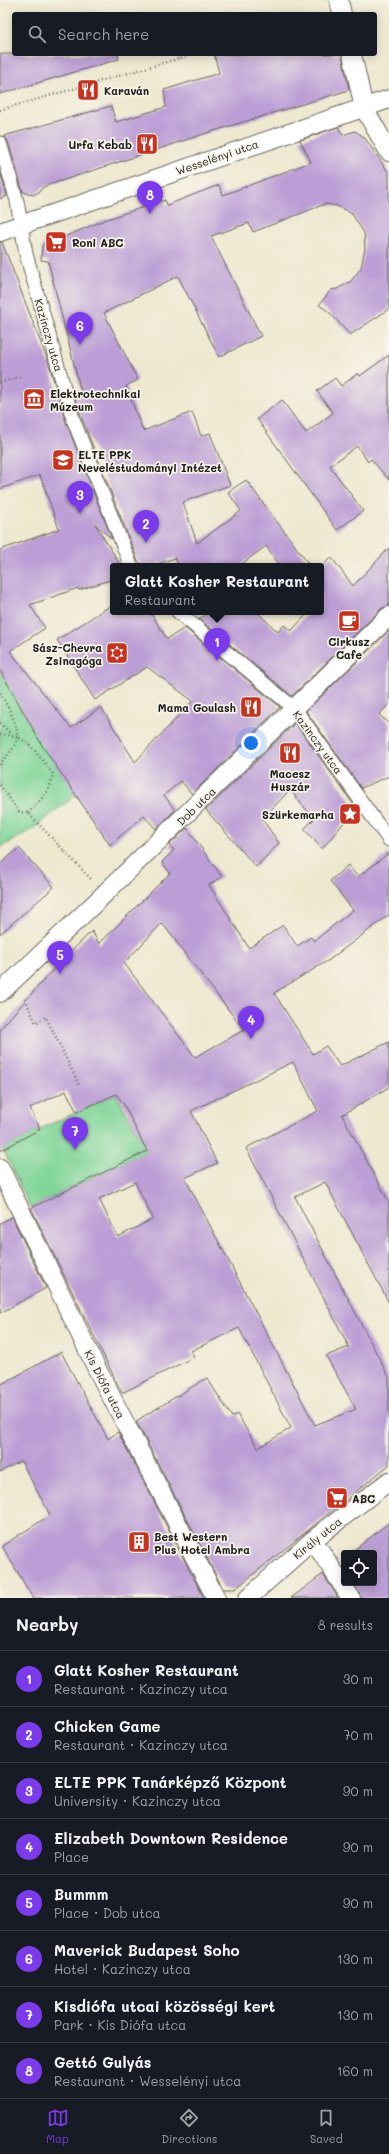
<!DOCTYPE html>
<html lang="en">
<head>
<meta charset="utf-8">
<style>
  body { margin:0; font-family:Mali,sans-serif; background:#20242c; color:#f1f3f6 }
  .controls { position:absolute; right:12px; bottom:12px; display:grid; overflow:hidden; border-radius:4px; box-shadow:0 2px 10px #0003 }
  .controls button { width:36px; height:36px; display:grid; place-items:center; padding:0; border:0; border-bottom:1px solid #363941; background:#171b24; color:#f1f3f6; font:20px sans-serif }
  .you { position:absolute; left:251px; top:743px; width:14px; height:14px; margin:-10px; border:3px solid #fff; border-radius:50%; background:#1a73e8; box-shadow:0 0 0 6px #1a73e833 }
  .badge { display:grid; place-items:center; width:26px; height:26px; border-radius:50%; background:#7c3aed; color:#fff; font-size:13px; font-weight:700 }
  .pin { position:absolute; translate:-50% -33px; filter:drop-shadow(0 1px 2px #0008) }
  .pin::after { content:''; position:absolute; top:21px; width:14px; height:12px; background:inherit; clip-path:polygon(0 0,100% 0,50% 100%) }
  .popup { position:absolute; left:110px; top:563px; width:214px; height:52px; box-sizing:border-box; display:grid; place-content:center; border-radius:4px; background:#171b24; filter:drop-shadow(0 1px 3px #0005); font-size:13px; white-space:nowrap; color:#9ea1a6 }
  .popup b { font-size:15px; color:#f1f3f6 }
  .popup::after { content:''; position:absolute; left:50%; top:100%; margin-left:-8px; border:8px solid transparent; border-top-color:#171b24 }
  .list { margin:0; padding:0; list-style:none }
  h2 { display:flex; justify-content:space-between; align-items:center; height:52px; margin:0; padding:0 16px; font-size:17px }
  h2 small { font-size:13px; font-weight:400; color:#9ea1a6 }
  .list li { display:grid; grid-template-columns:26px 1fr auto; gap:12px; align-items:center; box-sizing:border-box; height:56px; padding:0 16px; border-top:1px solid #363941 }
  .list b { display:block; font-size:15px; white-space:nowrap }
  .list p { margin:0; font-size:13px; white-space:nowrap; color:#9ea1a6 }
  .list em { font-size:13px; font-style:normal; color:#9ea1a6 }
  .icon { flex:none; width:22px; height:22px; fill:none; stroke:currentColor; stroke-width:2; stroke-linecap:round; stroke-linejoin:round }
  .map { position:relative; flex:none; width:389px; height:1598px; overflow:hidden }
  .search { position:absolute; background:#171b24; box-shadow:0 2px 10px #0003; left:12px; right:12px; top:12px; height:44px; display:flex; align-items:center; gap:10px; box-sizing:border-box; padding:0 14px; border-radius:4px; color:#9ea1a6; font-size:15px }
  .sheet { height:500px; background:#171b24 }
  nav { display:flex; justify-content:space-around; align-items:center; box-sizing:border-box; height:56px; border-top:1px solid #363941; background:#171b24; font-size:11px; color:#9ea1a6 }
  nav a { display:grid; justify-items:center; gap:2px }
  nav .on { color:#7c3aed }
  .map>svg:first-child { display:block }
  .green { fill:#80d598; stroke:#4e785a }
  .building { fill:#bb9ed5; fill-rule:evenodd }
  .lines { fill:none; stroke-linecap:round; stroke-linejoin:round }
  .pedestrian-casing { stroke:#66635b; stroke-width:15 }
  .minor-casing { stroke:#66635b; stroke-width:20 }
  .path { stroke:#66635b; stroke-width:2.5; stroke-dasharray:1 3; stroke-linecap:butt }
  .pedestrian { stroke:#fff; stroke-width:13 }
  .minor { stroke:#fff; stroke-width:18 }
  .labels { text-anchor:middle; dominant-baseline:central; stroke-width:3.5; stroke-linejoin:round; paint-order:stroke }
  .poi-label { font-size:11px; font-weight:bold; fill:#1c1c1c; stroke:#f7f3e8; text-anchor:start }
  .street-label { font-size:11px; fill:#1c1c1c; stroke:#f7f3e8 }
</style>
</head>
<body>
<div class="map">
<svg width="389" height="1598" viewBox="0 0 389 1598">
  <rect width="100%" height="100%" fill="#f7f3e8"/>
  <filter id="ink" filterUnits="userSpaceOnUse"><feTurbulence type="fractalNoise" baseFrequency=".025" numOctaves="2"/><feDisplacementMap in="SourceGraphic" scale="8" xChannelSelector="R" yChannelSelector="G"/><feConvolveMatrix kernelMatrix="1 2 1 2 8 2 1 2 1" color-interpolation-filters="sRGB"/></filter>
  <filter id="wash" filterUnits="userSpaceOnUse"><feTurbulence type="fractalNoise" baseFrequency=".012" numOctaves="4" result="noise"/><feDisplacementMap in="SourceGraphic" scale="16" xChannelSelector="R" yChannelSelector="G"/><feGaussianBlur stdDeviation="0.9" result="paint"/><feColorMatrix in="noise" values="0 0 0 0 0 0 0 0 0 0 0 0 0 0 0 0 0 1.4 0 .05"/><feComposite in="paint" operator="in"/></filter>
  <g filter="url(#wash)">
    <rect width="100%" height="100%" fill="#eee8cf"/>
    <path class="green" d="M 0,670 L 76,795 L 31,830 L 0,848 Z
      M 116,1094 L 147,1151 L 30,1208 L 3,1149 L 40,1129 Z"/>
    <g id="blocks">
      <path class="building" d="M 0,54 L 118,54 L 119,59 L 0,94 Z
        M 214,54 L 342,54 L 349,90 L 204,134 L 43,187 L 39,192 L 33,195 L 23,192 L 8,141 L 4,136 L 111,106 L 116,122 L 166,107 L 164,90 L 219,73 Z
        M 338,127 L 343,135 L 355,131 L 364,137 L 389,173 L 389,309 L 350,335 L 328,311 L 319,305 L 331,290 L 337,289 L 350,282 L 361,268 L 365,248 L 364,233 L 352,214 L 337,206 L 325,204 L 253,232 L 249,223 L 211,236 L 261,336 L 219,357 L 178,276 L 104,313 L 138,380 L 126,386 L 143,431 L 192,412 L 201,436 L 210,433 L 230,485 L 183,502 L 197,543 L 241,511 L 228,492 L 246,480 L 310,566 L 280,566 L 266,546 L 239,566 L 179,566 L 175,558 L 151,566 L 144,566 L 138,561 L 81,416 L 75,398 L 82,396 L 48,261 L 41,260 L 42,246 L 46,241 L 57,240 L 104,220 L 165,200 L 167,205 L 219,185 L 223,195 L 311,162 L 300,140 Z
        M 0,171 L 7,196 L 0,199 Z
        M 0,242 L 2,242 L 48,361 L 66,422 L 112,539 L 95,524 L 121,566 L 113,566 L 113,579 L 79,590 L 78,588 L 30,605 L 45,628 L 10,651 L 71,728 L 101,707 L 135,762 L 193,701 L 147,667 L 95,700 L 57,640 L 113,604 L 113,612 L 150,612 L 167,639 L 185,628 L 280,707 L 192,794 L 181,781 L 164,795 L 175,810 L 156,829 L 144,816 L 110,845 L 43,747 L 0,670 L 0,550 L 59,529 L 40,475 L 0,489 Z
        M 389,355 L 389,480 L 371,459 L 368,462 L 357,446 L 330,466 L 363,511 L 337,530 L 257,419 L 282,400 L 306,433 L 333,413 L 317,391 L 335,378 L 341,386 L 358,373 L 360,376 Z
        M 389,548 L 389,606 L 382,608 L 292,696 L 199,619 L 210,612 L 257,612 L 278,632 L 284,625 L 291,631 L 309,612 L 321,612 L 321,568 L 331,557 L 353,586 Z
        M 389,631 L 389,704 L 379,715 L 389,723 L 389,776 L 361,788 L 306,711 Z
        M 295,723 L 356,808 L 322,849 L 304,829 L 314,819 L 290,790 L 262,819 L 279,843 L 256,867 L 206,810 Z
        M 187,828 L 222,877 L 209,885 L 249,948 L 283,925 L 297,946 L 311,937 L 314,941 L 353,910 L 330,881 L 348,865 L 358,877 L 389,853 L 389,915 L 329,960 L 274,993 L 313,1054 L 326,1046 L 340,1066 L 389,1042 L 389,1087 L 342,1115 L 389,1202 L 389,1303 L 325,1182 L 295,1197 L 389,1377 L 389,1465 L 235,1589 L 223,1589 L 136,1421 L 207,1378 L 232,1417 L 237,1414 L 258,1448 L 291,1428 L 239,1328 L 191,1351 L 194,1357 L 122,1393 L 31,1208 L 147,1151 L 123,1103 L 116,1094 L 77,1112 L 66,1091 L 30,1108 L 40,1129 L 0,1151 L 0,1029 L 59,963 L 92,931 L 99,944 L 170,873 L 162,862 L 174,850 L 169,845 ZM 162,923 L 244,1030 L 195,1057 L 124,963 ZM 293,1062 L 318,1111 L 246,1148 L 349,1347 L 326,1356 L 356,1409 L 315,1425 L 185,1178 L 217,1163 L 191,1111 ZM 135,1182 L 153,1219 L 118,1237 L 99,1199 Z
        M 19,848 L 54,887 L 0,934 L 0,864 Z
        M 12,1217 L 46,1288 L 0,1313 L 0,1223 Z
        M 61,1352 L 108,1439 L 118,1432 L 204,1598 L 33,1598 L 2,1546 L 50,1515 L 21,1461 L 0,1472 L 0,1385 Z
        M 389,1523 L 389,1598 L 361,1598 L 354,1583 L 374,1583 L 374,1553 L 350,1553 Z
        M 323,1574 L 338,1598 L 291,1598 Z"/>
    </g>
  </g>
  <g filter="url(#ink)">
    <use href="#blocks" fill-opacity="0" stroke="#66635b" stroke-width="1"/>
    <g class="lines">
      <g class="pedestrian-casing">
        <path id="pedestrian" d="M 0,143 L 17,201 L 26,254 L 73,419 L 131,566
          M 178,612 L 295,709 L 389,840"/>
      </g>
      <g class="minor-casing">
        <path id="minor" d="M 339,0 L 342,14
          M 352,54 L 364,108 L 389,152
          M 0,232 L 389,99
          M 0,993 L 95,903 L 389,616
          M 0,1168 L 98,1371 L 216,1598
          M 313,1540 L 351,1598
          M 248,1598 L 313,1540 L 389,1481"/>
      </g>
      <path class="path" d="M 0,110 L 191,55
        M 0,383 L 22,376
        M 0,693 C 7,705 23,731 15,745 C 11,753 4,757 0,765
        M 0,723 L 10,733
        M 0,735 C 26,732 38,755 53,774 C 51,791 40,801 28,813
        M 0,785 L 19,812 L 28,813 L 91,879
        M 25,999 L 36,1023 L 46,1017 L 80,1087"/>
      <use href="#pedestrian" class="pedestrian"/>
      <use href="#minor" class="minor"/>
    </g>
  </g>
  <defs>
    <g id="restaurant-square" transform="scale(1.15)"><rect x="-9" y="-9" width="18" height="18" rx="4" fill="#c8321e" stroke="#f7f3e8"/><path d="M-5-6h1v4h1v-4h1v4h1v-4h1v5L-1.5 .5V6h-2V.5L-5-1ZM5-6V6H3V1.5H1.5Q1.5-4 5-6Z" fill="#fff"/></g>
    <g id="supermarket-square" transform="scale(1.15)"><rect x="-9" y="-9" width="18" height="18" rx="4" fill="#c8321e" stroke="#f7f3e8"/><path d="M-6-5.5h2.5l.6 2H6L4.5 2H-2.5L-4.4-4H-6ZM-1.5 3.2a1.3 1.3 0 1 0 .1 0ZM3 3.2a1.3 1.3 0 1 0 .1 0Z" fill="#fff"/></g>
    <g id="museum-square" transform="scale(1.15)"><rect x="-9" y="-9" width="18" height="18" rx="4" fill="#c8321e" stroke="#f7f3e8"/><path d="M0-6L6-3V-2H-6V-3ZM-5-1h2V3h-2ZM-1-1h2V3h-2ZM3-1h2V3H3ZM-6 4H6V6H-6Z" fill="#fff"/></g>
    <g id="university-square" transform="scale(1.15)"><rect x="-9" y="-9" width="18" height="18" rx="4" fill="#c8321e" stroke="#f7f3e8"/><path d="M0-5L7-2L0 1L-7-2ZM-4 1L0 2.5L4 1V4Q0 6-4 4Z" fill="#fff"/></g>
    <g id="cafe-square" transform="scale(1.15)"><rect x="-9" y="-9" width="18" height="18" rx="4" fill="#c8321e" stroke="#f7f3e8"/><path d="M-5.5-4.5H6V0H3Q3 3.5 0 3.5H-2.5Q-5.5 3.5-5.5 0ZM3-3.2v2h1.7v-2ZM-6 4.5H4V6H-6Z" fill="#fff"/></g>
    <g id="synagogue-square" transform="scale(1.15)"><rect x="-9" y="-9" width="18" height="18" rx="4" fill="#c8321e" stroke="#f7f3e8"/><path d="M0-6.5L5.6 3.2H-5.6ZM0 6.5L5.6-3.2H-5.6Z" fill="#fff"/></g>
    <g id="sight-square" transform="scale(1.15)"><rect x="-9" y="-9" width="18" height="18" rx="4" fill="#c8321e" stroke="#f7f3e8"/><path d="M0-6L1.8-2.2L6-1.7L2.9 1.2L3.7 5.4L0 3.3L-3.7 5.4L-2.9 1.2L-6-1.7L-1.8-2.2Z" fill="#fff"/></g>
    <g id="building-square" transform="scale(1.15)"><rect x="-9" y="-9" width="18" height="18" rx="4" fill="#c8321e" stroke="#f7f3e8"/><path d="M-4-6H4V6H1V3H-1V6H-4ZM-2.5-4.3h1.7v1.8h-1.7ZM.8-4.3h1.7v1.8H.8ZM-2.5-1h1.7V.8h-1.7ZM.8-1h1.7V.8H.8Z" fill="#fff"/></g>
  </defs>
  <g fill-rule="evenodd">
    <use href="#restaurant-square" x="88" y="90"/>
    <use href="#restaurant-square" x="147" y="144"/>
    <use href="#supermarket-square" x="56" y="242"/>
    <use href="#museum-square" x="34" y="399"/>
    <use href="#university-square" x="63" y="460"/>
    <use href="#cafe-square" x="349" y="621"/>
    <use href="#synagogue-square" x="117" y="653"/>
    <use href="#restaurant-square" x="251" y="707"/>
    <use href="#restaurant-square" x="290" y="753"/>
    <use href="#sight-square" x="350" y="814"/>
    <use href="#supermarket-square" x="337" y="1498"/>
    <use href="#building-square" x="139" y="1542"/>
  </g>
  <g class="labels">
    <g class="poi-label">
      <text x="104" y="90">Karaván</text>
      <text x="132" y="144" text-anchor="end">Urfa Kebab</text>
      <text x="72" y="242">Roni ABC</text>
      <text x="50" y="393">Elektrotechnikai<tspan x="50" dy="13">Múzeum</tspan></text>
      <text x="78" y="454">ELTE PPK<tspan x="78" dy="13">Neveléstudományi Intézet</tspan></text>
      <text x="349" y="641" text-anchor="middle">Cirkusz<tspan x="349" dy="13">Cafe</tspan></text>
      <text x="102" y="647" text-anchor="end">Sász-Chevra<tspan x="102" dy="13">Zsinagóga</tspan></text>
      <text x="236" y="707" text-anchor="end">Mama Goulash</text>
      <text x="290" y="773" text-anchor="middle">Macesz<tspan x="290" dy="13">Huszár</tspan></text>
      <text x="334" y="814" text-anchor="end">Szürkemarha</text>
      <text x="352" y="1498">ABC</text>
      <text x="154" y="1536">Best Western<tspan x="154" dy="13">Plus Hotel Ambra</tspan></text>
    </g>
    <g class="street-label">
      <text transform="translate(217 157) rotate(-19)">Wesselényi utca</text>
      <text transform="translate(49 335) rotate(74)">Kazinczy utca</text>
      <text transform="translate(318 742) rotate(54)">Kazinczy utca</text>
      <text transform="translate(196 806) rotate(-44)">Dob utca</text>
      <text transform="translate(105 1384) rotate(63)">Kis Diófa utca</text>
      <text transform="translate(317 1538) rotate(-39)">Király utca</text>
    </g>
  </g>
</svg>
<div class="controls">
<button><svg class="icon" aria-label="locate" viewBox="0 0 24 24"><circle cx="12" cy="12" r="6"/><path d="M12 2v4M12 18v4M2 12h4M18 12h4"/></svg></button>
</div>
<div class="you"></div>
<div class="pin badge" style="left:217px;top:661px">1</div>
<div class="popup"><b>Glatt Kosher Restaurant</b>Restaurant</div>
<div class="pin badge" style="left:146px;top:543px">2</div>
<div class="pin badge" style="left:80px;top:514px">3</div>
<div class="pin badge" style="left:251px;top:1039px">4</div>
<div class="pin badge" style="left:60px;top:974px">5</div>
<div class="pin badge" style="left:80px;top:345px">6</div>
<div class="pin badge" style="left:75px;top:1150px">7</div>
<div class="pin badge" style="left:150px;top:214px">8</div>
<div class="search"><svg class="icon" aria-label="search" viewBox="0 0 24 24"><circle cx="10" cy="10" r="6"/><path d="M15 15l6 6"/></svg>Search here</div>
</div>
<section class="sheet">
<h2>Nearby<small>8 results</small></h2>
<ul class="list">
<li><span class="badge">1</span><div><b>Glatt Kosher Restaurant</b><p>Restaurant · Kazinczy utca</p></div><em>30 m</em></li>
<li><span class="badge">2</span><div><b>Chicken Game</b><p>Restaurant · Kazinczy utca</p></div><em>70 m</em></li>
<li><span class="badge">3</span><div><b>ELTE PPK Tanárképző Központ</b><p>University · Kazinczy utca</p></div><em>90 m</em></li>
<li><span class="badge">4</span><div><b>Elizabeth Downtown Residence</b><p>Place</p></div><em>90 m</em></li>
<li><span class="badge">5</span><div><b>Bummm</b><p>Place · Dob utca</p></div><em>90 m</em></li>
<li><span class="badge">6</span><div><b>Maverick Budapest Soho</b><p>Hotel · Kazinczy utca</p></div><em>130 m</em></li>
<li><span class="badge">7</span><div><b>Kisdiófa utcai közösségi kert</b><p>Park · Kis Diófa utca</p></div><em>130 m</em></li>
<li><span class="badge">8</span><div><b>Gettó Gulyás</b><p>Restaurant · Wesselényi utca</p></div><em>160 m</em></li>
</ul>
</section>
<nav>
<a class="on"><svg class="icon" aria-label="map" viewBox="0 0 24 24"><path d="M3 6l6-2 6 2 6-2v14l-6 2-6-2-6 2zM9 4v14M15 6v14"/></svg>Map</a>
<a><svg class="icon" aria-label="directions" viewBox="0 0 24 24"><path d="M12 3l9 9-9 9-9-9zM9 14v-3h6M13 9l2 2-2 2"/></svg>Directions</a>
<a><svg class="icon" aria-label="saved" viewBox="0 0 24 24"><path d="M7 4h10v16l-5-4-5 4z"/></svg>Saved</a>
</nav>
</body>
</html>
